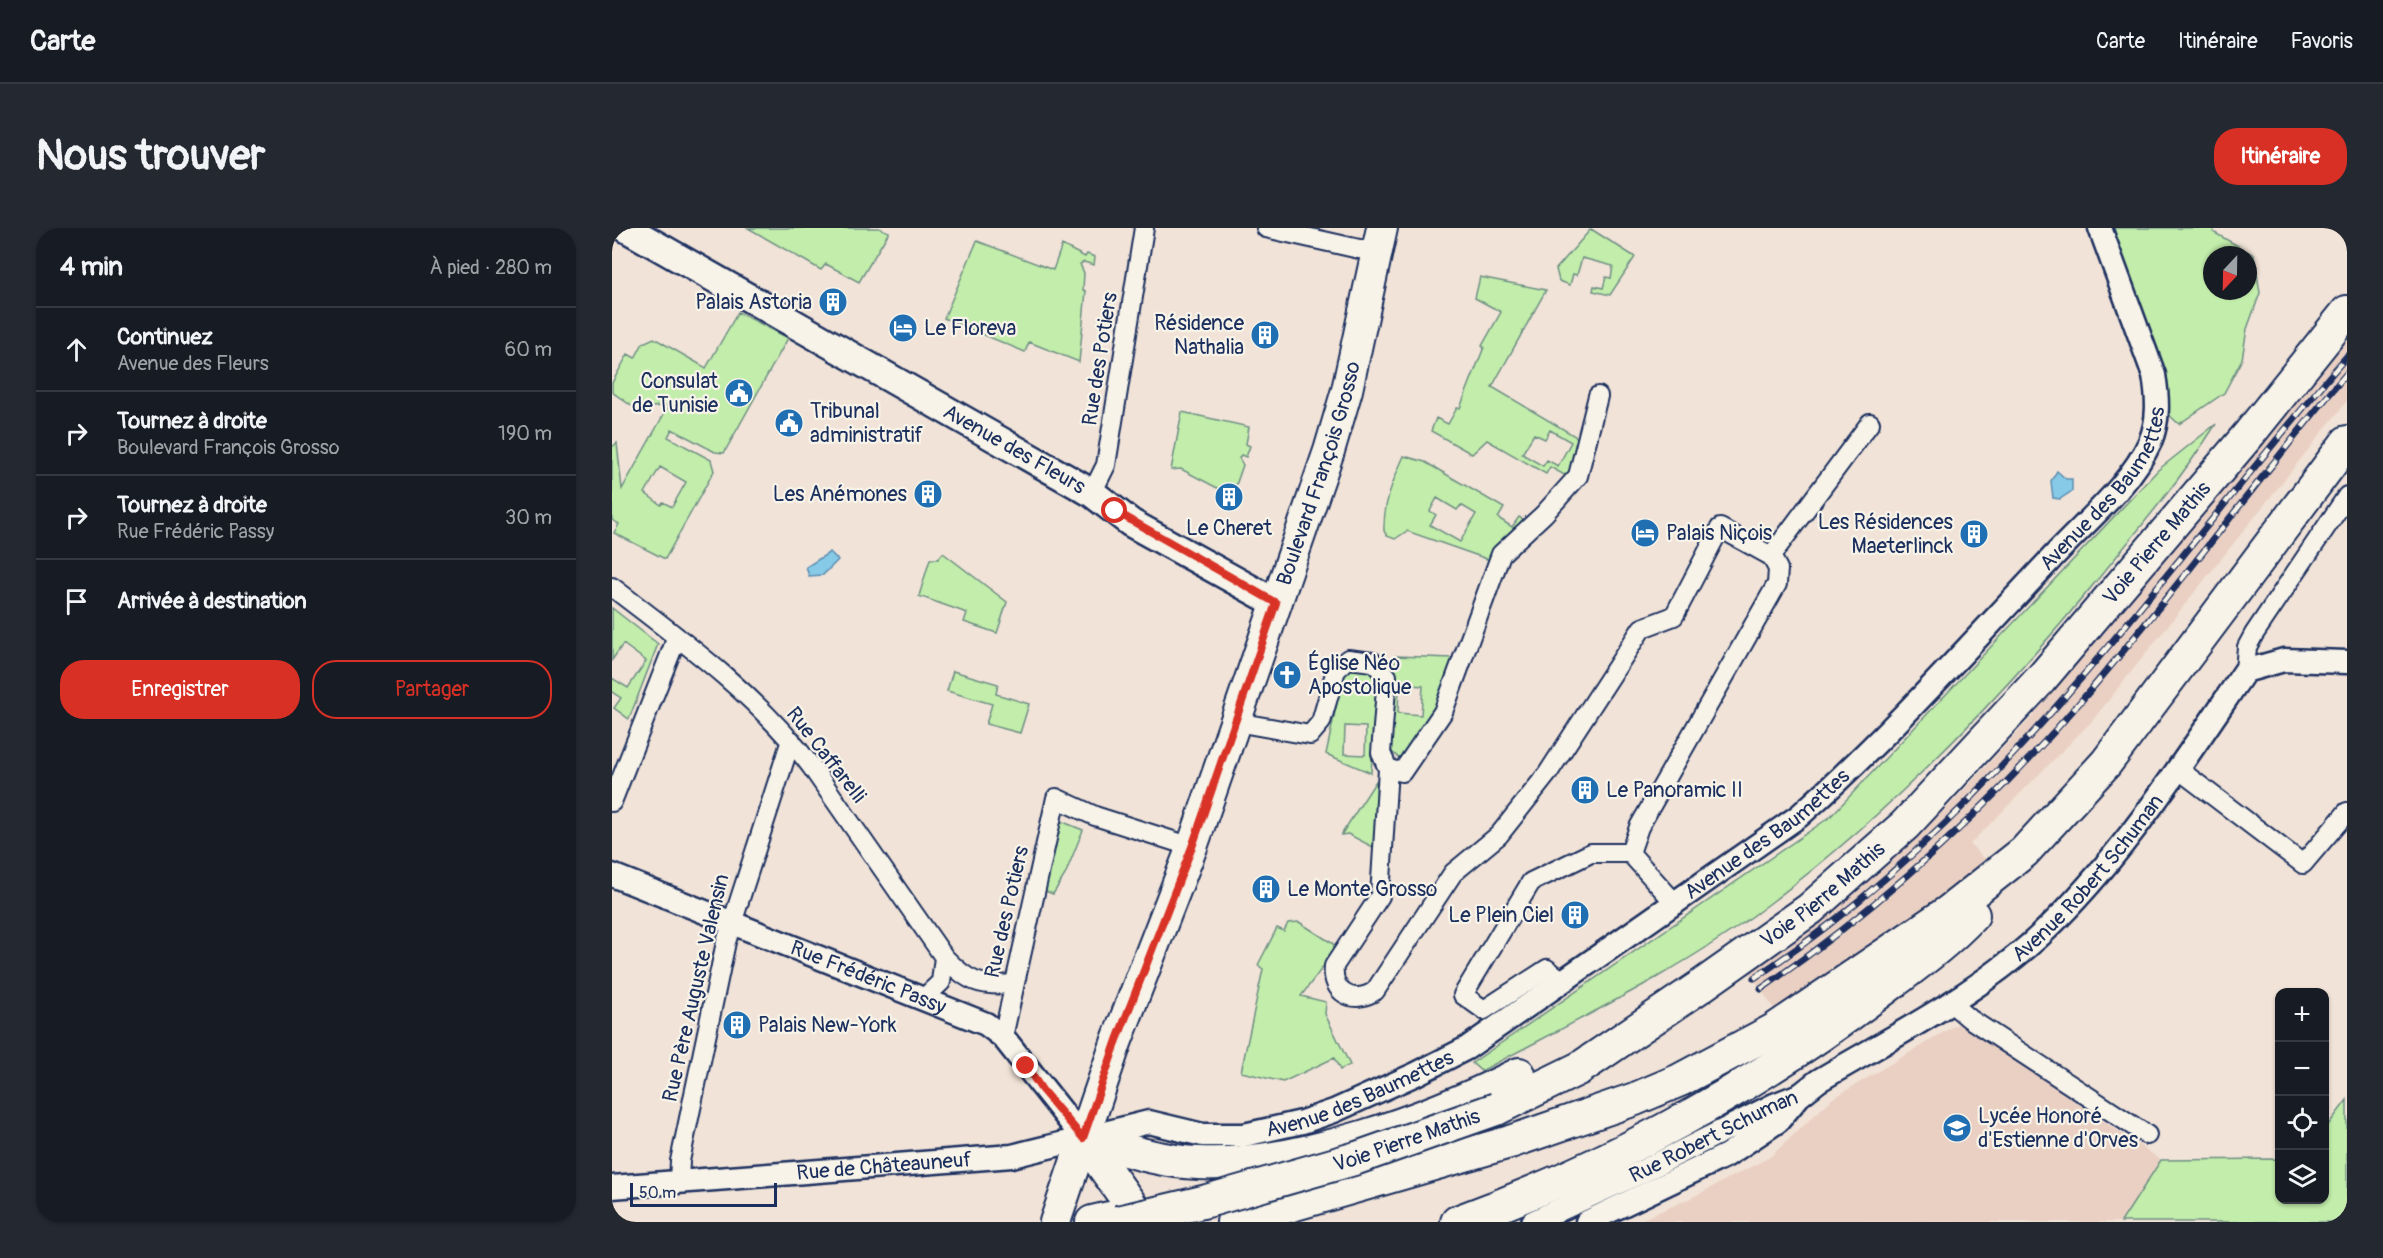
<!DOCTYPE html>
<html lang="fr">
<head>
<meta charset="utf-8">
<style>
  body { margin:0; font-family:Pangolin,sans-serif; background:#242831; color:#f1f3f6 }
  .controls { position:absolute; right:18px; bottom:18px; display:grid; overflow:hidden; border-radius:12px; box-shadow:0 2px 4px #0004 }
  .controls button { width:54px; height:54px; display:grid; place-items:center; padding:0; border:0; border-bottom:2px solid #363941; background:#171b24; color:#f1f3f6; font:30px sans-serif }
  .compass { position:absolute; left:1591px; top:18px; width:54px; height:54px; border-radius:50%; background:#171b24; box-shadow:0 2px 4px #0004; rotate:202deg }
  .scale { position:absolute; left:18px; bottom:15px; width:147px; box-sizing:border-box; padding-left:6px; border:3px solid #1b2f5e; border-top:0; font-size:16px; line-height:21px; white-space:nowrap; color:#1b2f5e; -webkit-text-stroke:4px #f7f3e8; paint-order:stroke }
  .stop { position:absolute; width:18px; height:18px; margin:-14px; border:4px solid #d93025; border-radius:50%; background:#fff }
  .stop.end { background:#d93025; border-color:#fff; box-shadow:0 2px 6px #0008 }
  .list { margin:0; padding:0; list-style:none }
  h2 { display:flex; justify-content:space-between; align-items:center; height:78px; margin:0; padding:0 24px; font-size:26px }
  h2 small { font-size:20px; font-weight:400; color:#9ea1a6 }
  .list li { display:grid; grid-template-columns:39px 1fr auto; gap:18px; align-items:center; box-sizing:border-box; height:84px; padding:0 24px; border-top:2px solid #363941 }
  .list b { display:block; font-size:22px; white-space:nowrap }
  .list p { margin:0; font-size:20px; white-space:nowrap; color:#9ea1a6 }
  .list em { font-size:20px; font-style:normal; color:#9ea1a6 }
  .actions { display:flex; gap:12px; padding:18px 24px }
  .actions a { flex:1; padding:14px 0; border:2px solid #d93025; border-radius:24px; text-align:center; font-size:21px; color:#d93025 }
  .actions .main { background:#d93025; color:#fff }
  .icon { flex:none; width:33px; height:33px; fill:none; stroke:currentColor; stroke-width:2; stroke-linecap:round; stroke-linejoin:round }
  .map { position:relative; flex:none; width:1735px; height:994px; overflow:hidden; border-radius:24px }
  header { display:flex; align-items:center; gap:36px; box-sizing:border-box; height:84px; padding:0 30px; background:#171b24; border-bottom:2px solid #363941 }
  header strong { font-size:28px }
  nav { display:flex; gap:33px; margin-inline-start:auto; font-size:21px }
  .intro { display:flex; align-items:center; justify-content:space-between; box-sizing:border-box; height:144px; padding:0 36px }
  h1 { margin:0; font-size:42px }
  .button { padding:15px 27px; border-radius:24px; background:#d93025; color:#fff; font-size:21px; font-weight:700 }
  main { display:flex; gap:36px; padding:0 36px }
  aside { flex:1; background:#171b24; border-radius:24px; box-shadow:0 2px 4px #0004 }
  .map>svg:first-child { display:block }
  .built { fill:#ead0c3 }
  .green { fill:#c2edaa; stroke:#6e8e84; stroke-width:1.5; fill-rule:evenodd }
  .water { fill:#86cae7; stroke:#5b8cb0; stroke-width:1.5 }
  .lines { fill:none; stroke-linecap:round; stroke-linejoin:round }
  .minor-casing { stroke:#1b2f5e; stroke-width:22 }
  .tertiary-casing { stroke:#1b2f5e; stroke-width:27 }
  .secondary-casing { stroke:#1b2f5e; stroke-width:32 }
  .primary-casing { stroke:#1b2f5e; stroke-width:34 }
  .trunk-casing { stroke:#1b2f5e; stroke-width:36 }
  .minor { stroke:#f7f3e8; stroke-width:18 }
  .tertiary { stroke:#f7f3e8; stroke-width:22 }
  .secondary { stroke:#f7f3e8; stroke-width:27 }
  .primary { stroke:#f7f3e8; stroke-width:30 }
  .trunk { stroke:#f7f3e8; stroke-width:32 }
  .rail-casing { stroke:#1b2f5e; stroke-width:7 }
  .rail { stroke:#f7f3e8; stroke-width:4.5; stroke-dasharray:14; stroke-linecap:butt }
  .trunk-bridge-casing { stroke:#1b2f5e; stroke-width:36; stroke-linecap:butt }
  .trunk-bridge { stroke:#f7f3e8; stroke-width:32 }
  .route { stroke:#d93025; stroke-width:8 }
  .labels { text-anchor:middle; dominant-baseline:central; stroke-width:4.5; stroke-linejoin:round; paint-order:stroke }
  .poi-label { font-size:21px; fill:#1b2f5e; stroke:#f7f3e8; text-anchor:start }
  .street-label { font-size:21px; fill:#1b2f5e; stroke:#f7f3e8 }
</style>
</head>
<body>
<header>
<strong>Carte</strong>
<nav><a>Carte</a><a>Itinéraire</a><a>Favoris</a></nav>
</header>
<div class="intro"><h1>Nous trouver</h1><a class="button">Itinéraire</a></div>
<main>
<aside>
<h2>4 min<small>À pied · 280 m</small></h2>
<ul class="list">
<li><svg class="icon" aria-label="ahead" viewBox="0 0 24 24"><path d="M12 20V5M6 11l6-6 6 6"/></svg><div><b>Continuez</b><p>Avenue des Fleurs</p></div><em>60 m</em></li>
<li><svg class="icon" aria-label="right" viewBox="0 0 24 24"><path d="M7 20v-9h11M14 6l5 5-5 5"/></svg><div><b>Tournez à droite</b><p>Boulevard François Grosso</p></div><em>190 m</em></li>
<li><svg class="icon" aria-label="right" viewBox="0 0 24 24"><path d="M7 20v-9h11M14 6l5 5-5 5"/></svg><div><b>Tournez à droite</b><p>Rue Frédéric Passy</p></div><em>30 m</em></li>
<li><svg class="icon" aria-label="arrive" viewBox="0 0 24 24"><path d="M6 21V4h12l-3 4 3 4H6"/></svg><div><b>Arrivée à destination</b></div></li>
</ul>
<div class="actions"><a class="main">Enregistrer</a><a>Partager</a></div>
</aside>
<div class="map">
<svg width="1735" height="994" viewBox="0 0 1735 994">
  <rect width="100%" height="100%" fill="#f1e3d7"/>
  <filter id="ink" filterUnits="userSpaceOnUse"><feTurbulence type="fractalNoise" baseFrequency=".0167" numOctaves="2"/><feDisplacementMap in="SourceGraphic" scale="12" xChannelSelector="R" yChannelSelector="G"/><feConvolveMatrix kernelMatrix="1 2 1 2 8 2 1 2 1" color-interpolation-filters="sRGB"/></filter>
  <g filter="url(#ink)">
    <path class="built" d="M 1735,104 L 1735,173 L 1480,493 L 1358,616 L 1374,632 L 1337,664 L 1166,787 L 1136,742 L 1251,654 L 1336,579 L 1418,491 Z
      M 1347,795 L 1549,932 L 1509,994 L 1024,994 L 1079,970 L 1158,929 L 1220,871 Z"/>
    <path class="green" d="M 136,0 L 267,0 L 277,4 L 247,54 L 214,36 L 209,42 Z
      M 1497,0 L 1603,0 L 1601,4 L 1642,27 L 1648,65 L 1635,101 L 1630,131 L 1612,165 L 1567,196 L 1557,187 L 1555,148 ZM 1600,27 L 1636,27 L 1636,63 L 1600,63 Z
      M 979,1 L 1023,29 L 998,67 L 981,63 L 982,58 L 991,60 L 994,49 L 999,50 L 1001,38 L 970,30 L 965,47 L 961,46 L 958,57 L 947,53 L 944,41 Z
      M 365,13 L 441,42 L 450,17 L 473,29 L 475,26 L 483,29 L 482,37 L 472,34 L 468,36 L 472,45 L 471,62 L 474,63 L 467,134 L 417,114 L 413,124 L 332,90 Z
      M 868,49 L 934,62 L 880,159 L 968,211 L 956,249 L 938,239 L 934,246 L 875,212 L 860,226 L 819,203 L 824,190 L 836,196 L 845,180 L 848,180 L 872,119 L 870,118 L 889,84 L 863,70 ZM 938,202 L 959,214 L 946,238 L 935,232 L 931,238 L 910,226 L 922,206 L 933,211 Z
      M 126,84 L 176,110 L 112,225 L 103,224 L 60,201 L 56,209 L 99,232 L 102,243 L 53,331 L 2,305 L 7,296 L 0,292 L 0,219 L 5,215 L 10,261 L 57,177 L 24,181 L 0,164 L 0,155 L 16,126 L 23,130 L 31,115 L 42,110 L 94,140 ZM 48,239 L 74,254 L 60,279 L 51,274 L 49,277 L 33,265 Z
      M 570,184 L 637,199 L 634,216 L 638,218 L 634,229 L 629,227 L 627,230 L 631,237 L 623,260 L 619,259 L 615,265 L 569,241 L 559,242 Z
      M 1604,196 C 1569,251 1528,300 1486,351 C 1389,470 1280,583 1157,676 C 1069,743 967,791 869,843 L 860,835 L 1218,589 L 1546,242 Z
      M 792,228 L 813,234 L 892,280 L 886,290 L 900,299 L 907,289 L 912,292 L 900,302 L 878,332 L 795,303 L 783,311 L 775,308 L 772,303 C 771,276 781,252 792,228 ZM 825,270 L 845,282 L 849,277 L 864,286 L 848,314 L 818,297 L 824,287 L 818,283 Z
      M 331,325 L 395,374 L 385,405 L 352,394 L 355,385 L 307,368 L 318,331 L 326,331 Z
      M 0,380 L 46,416 L 17,491 L 2,480 L 9,470 L 0,464 L 0,450 L 16,460 L 34,433 L 11,416 L 0,432 Z
      M 783,428 L 841,430 L 828,473 L 791,528 L 786,529 L 780,524 L 778,516 ZM 787,456 L 811,458 L 809,487 L 786,485 Z
      M 751,438 L 766,449 L 759,545 L 714,526 L 730,451 L 739,440 ZM 733,498 L 754,499 L 753,527 L 732,526 Z
      M 341,443 L 386,456 L 384,466 L 417,476 L 408,505 L 374,496 L 380,476 L 335,463 Z
      M 764,553 L 765,622 L 763,623 L 761,619 L 736,606 L 729,607 Z
      M 451,594 L 471,602 L 453,647 L 441,666 L 428,661 L 441,599 Z
      M 687,694 L 726,719 L 689,768 L 714,774 L 713,786 L 738,837 L 728,842 L 722,830 L 671,854 L 629,844 L 651,741 L 646,737 L 665,700 L 672,703 L 676,695 Z
      M 1735,872 L 1735,994 L 1509,994 L 1549,932 L 1667,931 L 1668,972 L 1712,972 L 1713,901 Z"/>
    <path class="water" d="M 1445,243 L 1454,251 L 1460,251 L 1460,263 L 1448,271 L 1441,270 L 1439,253 Z
      M 218,324 L 226,332 L 211,347 L 197,348 L 194,339 Z"/>
    <g class="lines">
      <g class="minor-casing">
        <path id="minor" d="M 654,0 L 765,25
          M 480,265 L 494,237 L 532,0
          M 0,359 C 71,413 145,467 199,538 L 332,729 L 329,754 L 312,770
          M 1633,443 L 1635,419 L 1642,406 L 1735,268
          M 624,494 L 698,507 L 709,494 L 724,442 L 736,431 L 761,434 L 775,448 L 769,525 L 776,541 L 790,544 L 831,484 L 889,326 L 932,286 L 966,248 L 986,168
          M 776,541 L 768,668 L 722,738 C 719,765 741,777 763,763 L 841,645 L 887,607 L 936,545 L 1030,400 L 1062,388 L 1108,300 L 1159,328
          M 1566,541 L 1691,636 L 1735,584
          M 0,574 L 65,409
          M 1062,674 L 1018,625 L 1027,599 L 1165,356 L 1166,341 L 1159,328 L 1258,195
          M 332,729 C 355,753 367,759 401,756
          M 951,753 L 935,741 L 872,782 L 851,767 L 919,654 L 979,625 L 1018,625
          M 1339,775 L 1358,791 L 1535,907
          M 391,809 L 444,570 L 483,588 L 580,619
          M 67,953 L 68,933 L 114,714 L 179,512"/>
      </g>
      <g class="tertiary-casing">
        <g id="tertiary">
          <path id="s1" d="M 0,647 L 374,796 L 391,809 L 471,910"/>
          <path id="s2" d="M 0,959 L 400,928 L 537,894 L 591,907 L 632,907 L 690,894 L 722,883 L 804,846 L 855,820 L 1187,588 C 1276,509 1356,419 1438,332 C 1470,297 1519,257 1538,214 C 1547,192 1546,171 1542,147 L 1488,0"/>
          <path id="s3" d="M 921,994 L 1031,943 L 1162,877 L 1185,868"/>
          <path id="s4" d="M 975,994 L 1115,927 L 1166,893 L 1187,868 L 1206,853 C 1287,805 1376,761 1443,693 C 1516,620 1575,528 1633,443 L 1672,432 L 1735,434"/>
        </g>
      </g>
      <g class="secondary-casing">
        <g id="secondary">
          <path id="s5" d="M 14,0 L 480,265 L 519,295 L 664,375"/>
        </g>
      </g>
      <g class="primary-casing">
        <g id="primary">
          <path id="s6" d="M 443,994 L 505,812 L 580,619 L 717,223 L 735,162 L 770,0"/>
        </g>
      </g>
      <g class="trunk-casing">
        <g id="trunk">
          <path id="s7" d="M 884,881 L 968,840 L 1089,758 L 1198,681 L 1293,597 L 1429,451 L 1638,205 L 1735,84"/>
          <path d="M 471,910 C 508,920 548,934 586,935 C 686,940 818,890 907,846"/>
          <path d="M 471,910 L 531,994"/>
          <path d="M 480,994 L 497,990 L 516,994"/>
          <path d="M 621,994 L 898,914 L 1023,871 L 1068,852 L 1162,802 L 1336,684 L 1412,624 L 1494,535 L 1735,214"/>
          <path d="M 845,994 C 993,940 1136,863 1263,768 C 1296,743 1332,718 1361,687"/>
        </g>
      </g>
      <use href="#minor" class="minor"/>
      <use href="#tertiary" class="tertiary"/>
      <use href="#secondary" class="secondary"/>
      <use href="#primary" class="primary"/>
      <use href="#trunk" class="trunk"/>
      <g class="rail-casing">
        <path id="rail" d="M 1142,750 C 1386,591 1548,345 1735,128
          M 1149,761 C 1268,679 1375,582 1469,473 C 1561,367 1644,253 1735,145"/>
      </g>
      <use href="#rail" class="rail"/>
      <g class="trunk-bridge-casing">
        <g id="trunk-bridge">
          <path id="s8" d="M 506,994 L 595,973 L 745,930 L 884,881"/>
        </g>
      </g>
      <use href="#trunk-bridge" class="trunk-bridge"/>
    </g>
  </g>
  <g class="lines" filter="url(#ink)">
    <path class="route" d="M 414,838 L 430,862 L 471,910 L 505,812 L 580,619 L 664,375 L 503,283"/>
  </g>
  <defs>
    <g id="building-disc" transform="scale(1.5)"><circle r="9.5" fill="#1f6fb2" stroke="#f7f3e8"/><path d="M-4-6H4V6H1V3H-1V6H-4ZM-2.5-4.3h1.7v1.8h-1.7ZM.8-4.3h1.7v1.8H.8ZM-2.5-1h1.7V.8h-1.7ZM.8-1h1.7V.8H.8Z" fill="#fff"/></g>
    <g id="hotel-disc" transform="scale(1.5)"><circle r="9.5" fill="#1f6fb2" stroke="#f7f3e8"/><path d="M-6-4.5h1.5V1H6V5H4.5V3h-9V5H-6ZM-4 0a1.8 1.8 0 1 1 3.6 0ZM.5 0V-2.5h3Q6-2.5 6 0Z" fill="#fff"/></g>
    <g id="civic-disc" transform="scale(1.5)"><circle r="9.5" fill="#1f6fb2" stroke="#f7f3e8"/><path d="M-.6-6.5H3V-4.5H.6V-3L4-1V1h2V6H-6V1h2V-1L-.6-3ZM-1.2 2.5V6h2.4V2.5Z" fill="#fff"/></g>
    <g id="church-disc" transform="scale(1.5)"><circle r="9.5" fill="#1f6fb2" stroke="#f7f3e8"/><path d="M-1.2-6h2.4v3.5h3.3v2.4h-3.3V6h-2.4V-.1h-3.3v-2.4h3.3Z" fill="#fff"/></g>
    <g id="school-disc" transform="scale(1.5)"><circle r="9.5" fill="#1f6fb2" stroke="#f7f3e8"/><path d="M0-5L7-2L0 1L-7-2ZM-4 1L0 2.5L4 1V4Q0 6-4 4Z" fill="#fff"/></g>
  </defs>
  <g fill-rule="evenodd">
    <use href="#building-disc" x="221" y="74"/>
    <use href="#hotel-disc" x="291" y="100"/>
    <use href="#building-disc" x="653" y="107"/>
    <use href="#civic-disc" x="127" y="165"/>
    <use href="#civic-disc" x="177" y="195"/>
    <use href="#building-disc" x="316" y="266"/>
    <use href="#building-disc" x="617" y="269"/>
    <use href="#hotel-disc" x="1033" y="305"/>
    <use href="#building-disc" x="1362" y="306"/>
    <use href="#church-disc" x="675" y="447"/>
    <use href="#building-disc" x="973" y="562"/>
    <use href="#building-disc" x="654" y="661"/>
    <use href="#building-disc" x="963" y="687"/>
    <use href="#building-disc" x="125" y="797"/>
    <use href="#school-disc" x="1345" y="900"/>
  </g>
  <g class="labels">
    <g class="poi-label">
      <text x="200" y="74" text-anchor="end">Palais Astoria</text>
      <text x="632" y="95" text-anchor="end">Résidence<tspan x="632" dy="24">Nathalia</tspan></text>
      <text x="312" y="100">Le Floreva</text>
      <text x="106" y="153" text-anchor="end">Consulat<tspan x="106" dy="24">de Tunisie</tspan></text>
      <text x="198" y="183">Tribunal<tspan x="198" dy="24">administratif</tspan></text>
      <text x="295" y="266" text-anchor="end">Les Anémones</text>
      <text x="1341" y="294" text-anchor="end">Les Résidences<tspan x="1341" dy="24">Maeterlinck</tspan></text>
      <text x="617" y="300" text-anchor="middle">Le Cheret</text>
      <text x="1054" y="305">Palais Niçois</text>
      <text x="696" y="435">Église Néo<tspan x="696" dy="24">Apostolique</tspan></text>
      <text x="994" y="562">Le Panoramic II</text>
      <text x="675" y="661">Le Monte Grosso</text>
      <text x="942" y="687" text-anchor="end">Le Plein Ciel</text>
      <text x="146" y="797">Palais New-York</text>
      <text x="1366" y="888">Lycée Honoré<tspan x="1366" dy="24">d'Estienne d'Orves</tspan></text>
    </g>
    <g class="street-label">
      <text transform="translate(488 131) rotate(-81)">Rue des Potiers</text>
      <text stroke="none"><textPath href="#s5" startOffset="447">Avenue des Fleurs</textPath></text>
      <text stroke="none"><textPath href="#s6" startOffset="794">Boulevard François Grosso</textPath></text>
      <text stroke="none"><textPath href="#s2" startOffset="1734">Avenue des Baumettes</textPath></text>
      <text stroke="none"><textPath href="#s7" startOffset="878">Voie Pierre Mathis</textPath></text>
      <text transform="translate(214 527) rotate(52)">Rue Caffarelli</text>
      <text stroke="none"><textPath href="#s2" startOffset="1248">Avenue des Baumettes</textPath></text>
      <text stroke="none"><textPath href="#s4" startOffset="614">Avenue Robert Schuman</textPath></text>
      <text stroke="none"><textPath href="#s7" startOffset="392">Voie Pierre Mathis</textPath></text>
      <text transform="translate(395 684) rotate(-77)">Rue des Potiers</text>
      <text stroke="none"><textPath href="#s1" startOffset="276">Rue Frédéric Passy</textPath></text>
      <text transform="translate(84 760) rotate(-77)">Rue Père Auguste Valensin</text>
      <text stroke="none"><textPath href="#s2" startOffset="762">Avenue des Baumettes</textPath></text>
      <text stroke="none"><textPath href="#s8" startOffset="300">Voie Pierre Mathis</textPath></text>
      <text stroke="none"><textPath href="#s3" startOffset="200">Rue Robert Schuman</textPath></text>
      <text stroke="none"><textPath href="#s2" startOffset="273">Rue de Châteauneuf</textPath></text>
    </g>
  </g>
</svg>
<div class="controls">
<button>+</button>
<button>−</button>
<button><svg class="icon" aria-label="locate" viewBox="0 0 24 24"><circle cx="12" cy="12" r="6"/><path d="M12 2v4M12 18v4M2 12h4M18 12h4"/></svg></button>
<button><svg class="icon" aria-label="layers" viewBox="0 0 24 24"><path d="M12 4l9 5-9 5-9-5zM3 14l9 5 9-5"/></svg></button>
</div>
<svg class="compass" viewBox="-18 -18 36 36"><path d="M0-13l5 13h-10z" fill="#e53935"/><path d="M0 13l5-13h-10z" fill="#9ea1a6"/></svg>
<div class="scale">50 m</div>
<div class="stop" style="left:503px;top:283px"></div>
<div class="stop end" style="left:414px;top:838px"></div>
</div>
</main>
</body>
</html>
